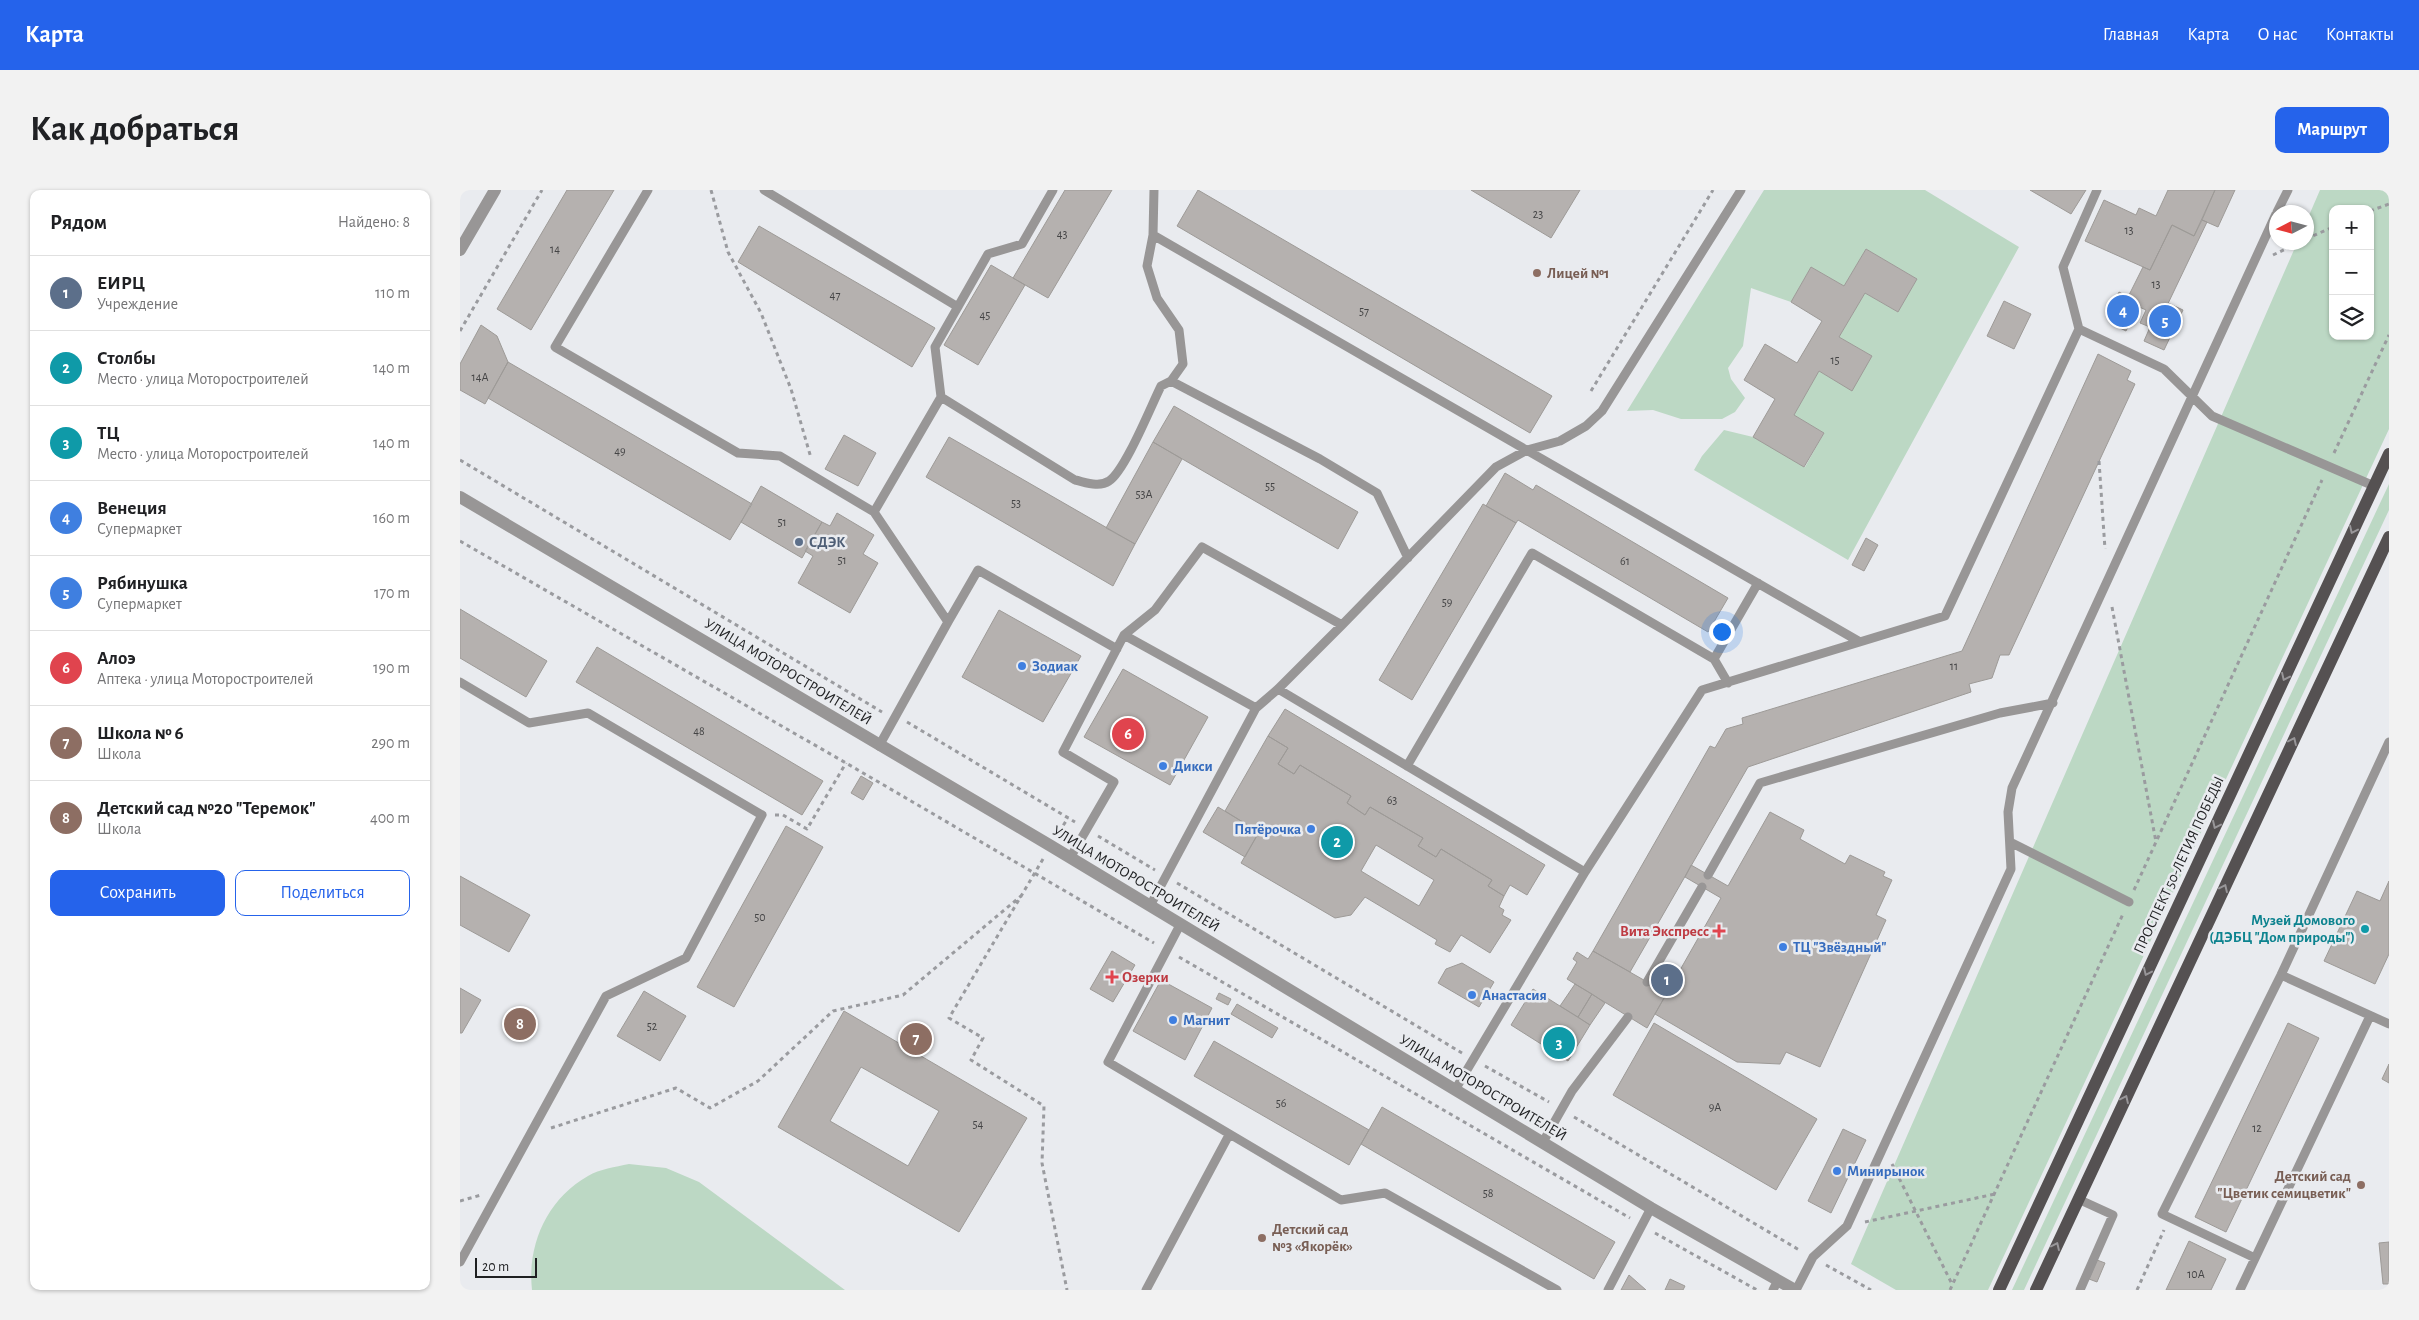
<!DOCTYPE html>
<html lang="ru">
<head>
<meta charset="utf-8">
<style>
  body { margin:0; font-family:"Alegreya Sans",sans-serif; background:#f2f2f2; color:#202124 }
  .controls { position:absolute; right:15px; top:15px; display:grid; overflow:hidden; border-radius:10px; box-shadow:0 1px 4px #0004 }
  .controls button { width:45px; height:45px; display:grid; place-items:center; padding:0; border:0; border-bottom:1px solid #e0e0e0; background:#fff; color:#202124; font:25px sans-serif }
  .compass { position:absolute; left:1809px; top:15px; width:45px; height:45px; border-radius:50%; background:#fff; box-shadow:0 1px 4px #0004; rotate:264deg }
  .scale { position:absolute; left:15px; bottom:12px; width:62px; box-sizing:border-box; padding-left:5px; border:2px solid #1f2022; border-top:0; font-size:14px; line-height:18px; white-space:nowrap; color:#1f2022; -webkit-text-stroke:4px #e9ebef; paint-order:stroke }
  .you { position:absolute; left:1261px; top:441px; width:18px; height:18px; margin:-12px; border:4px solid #fff; border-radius:50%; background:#1a73e8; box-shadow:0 0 0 8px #1a73e833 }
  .badge { display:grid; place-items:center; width:32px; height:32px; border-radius:50%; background:#2563eb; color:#fff; font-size:16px; font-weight:700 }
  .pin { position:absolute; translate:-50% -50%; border:2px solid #fff; box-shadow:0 1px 5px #0006 }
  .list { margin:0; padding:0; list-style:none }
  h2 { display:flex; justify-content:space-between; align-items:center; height:65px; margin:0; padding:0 20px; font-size:21px }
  h2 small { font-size:16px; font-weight:400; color:#757577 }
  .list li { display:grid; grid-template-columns:32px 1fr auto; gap:15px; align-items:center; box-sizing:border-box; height:75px; padding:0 20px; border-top:1px solid #e0e0e0 }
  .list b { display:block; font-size:19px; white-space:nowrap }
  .list p { margin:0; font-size:16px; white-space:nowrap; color:#757577 }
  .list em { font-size:16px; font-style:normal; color:#757577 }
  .actions { display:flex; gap:10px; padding:15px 20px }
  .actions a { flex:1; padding:11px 0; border:1px solid #2563eb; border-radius:10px; text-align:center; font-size:18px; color:#2563eb }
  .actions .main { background:#2563eb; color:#fff }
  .icon { flex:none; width:28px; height:28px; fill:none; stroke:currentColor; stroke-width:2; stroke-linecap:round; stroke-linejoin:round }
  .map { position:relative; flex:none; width:1929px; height:1100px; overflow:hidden; border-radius:10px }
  header { display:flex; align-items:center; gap:30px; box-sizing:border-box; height:70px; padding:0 25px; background:#2563eb; color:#fff }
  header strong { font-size:24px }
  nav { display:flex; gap:28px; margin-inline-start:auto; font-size:18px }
  .intro { display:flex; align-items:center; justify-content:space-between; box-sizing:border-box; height:120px; padding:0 30px }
  h1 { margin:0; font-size:35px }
  .button { padding:12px 22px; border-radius:10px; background:#2563eb; color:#fff; font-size:18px; font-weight:700 }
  main { display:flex; gap:30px; padding:0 30px }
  aside { flex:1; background:#fff; border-radius:10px; box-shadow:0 1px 4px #0004 }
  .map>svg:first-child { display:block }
  .green { fill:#bcd8c4; fill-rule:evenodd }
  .building { fill:#b5b1af; stroke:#9d9a97; fill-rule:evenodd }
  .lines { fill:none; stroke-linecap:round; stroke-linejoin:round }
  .path { stroke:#9a9b9f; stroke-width:3; stroke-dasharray:4 4; stroke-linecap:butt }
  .service { stroke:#989696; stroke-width:9 }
  .tertiary { stroke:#989696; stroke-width:12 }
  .primary { stroke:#555152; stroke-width:12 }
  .oneway { stroke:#989699 }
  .education-dot { fill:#8d6e63; stroke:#e9ebef; stroke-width:2 }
  .service-dot { fill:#5c6f8a; stroke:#e9ebef; stroke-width:2 }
  .shop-dot { fill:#3f7fe0; stroke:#e9ebef; stroke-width:2 }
  .culture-dot { fill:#0f9aa8; stroke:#e9ebef; stroke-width:2 }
  .health-dot { fill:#e0444e; stroke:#e9ebef; stroke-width:2 }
  .labels { text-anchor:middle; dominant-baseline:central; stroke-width:5; stroke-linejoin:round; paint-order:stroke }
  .number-label { font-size:12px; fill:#444445 }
  .education-label { font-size:15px; font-weight:bold; fill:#785e54; stroke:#e9ebef; text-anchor:start }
  .service-label { font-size:15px; font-weight:bold; fill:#4e5e75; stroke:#e9ebef; text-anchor:start }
  .shop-label { font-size:15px; font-weight:bold; fill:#366cbe; stroke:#e9ebef; text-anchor:start }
  .street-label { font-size:15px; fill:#1f2022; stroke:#e9ebef }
  .culture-label { font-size:15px; font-weight:bold; fill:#0d838f; stroke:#e9ebef; text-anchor:end }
  .health-label { font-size:15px; font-weight:bold; fill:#be3a42; stroke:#e9ebef; text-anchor:end }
</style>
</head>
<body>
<header>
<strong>Карта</strong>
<nav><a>Главная</a><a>Карта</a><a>О нас</a><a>Контакты</a></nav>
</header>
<div class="intro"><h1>Как добраться</h1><a class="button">Маршрут</a></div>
<main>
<aside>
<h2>Рядом<small>Найдено: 8</small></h2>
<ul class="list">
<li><span class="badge" style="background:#5c6f8a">1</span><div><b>ЕИРЦ</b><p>Учреждение</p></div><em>110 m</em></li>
<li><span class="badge" style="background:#0f9aa8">2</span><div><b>Столбы</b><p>Место · улица Моторостроителей</p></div><em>140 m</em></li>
<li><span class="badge" style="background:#0f9aa8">3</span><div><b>ТЦ</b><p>Место · улица Моторостроителей</p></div><em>140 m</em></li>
<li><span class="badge" style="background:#3f7fe0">4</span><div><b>Венеция</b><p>Супермаркет</p></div><em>160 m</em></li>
<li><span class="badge" style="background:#3f7fe0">5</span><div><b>Рябинушка</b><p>Супермаркет</p></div><em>170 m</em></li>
<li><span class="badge" style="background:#e0444e">6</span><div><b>Алоэ</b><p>Аптека · улица Моторостроителей</p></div><em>190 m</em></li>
<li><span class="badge" style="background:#8d6e63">7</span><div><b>Школа № 6</b><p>Школа</p></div><em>290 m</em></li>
<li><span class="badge" style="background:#8d6e63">8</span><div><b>Детский сад №20 &quot;Теремок&quot;</b><p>Школа</p></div><em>400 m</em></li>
</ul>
<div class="actions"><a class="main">Сохранить</a><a>Поделиться</a></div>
</aside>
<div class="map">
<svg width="1929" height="1100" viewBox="0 0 1929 1100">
  <rect width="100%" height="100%" fill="#e9ebef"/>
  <path class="green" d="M 1304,0 L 1465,0 L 1559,57 L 1388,370 L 1234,280 L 1242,266 L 1264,240 L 1293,247 L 1345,277 L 1364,243 L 1334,225 L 1359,181 L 1392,200 L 1412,166 L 1379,147 L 1405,103 L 1438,122 L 1457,89 L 1406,59 L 1384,96 L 1351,77 L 1331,112 L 1291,98 L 1283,156 L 1268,178 L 1271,189 L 1285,208 L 1275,222 L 1262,229 L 1221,229 L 1193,220 L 1167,221 Z
    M 1860,0 L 1929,0 L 1929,239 L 1528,1100 L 1436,1100 L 1391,1074 L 1837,53 L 1846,52 L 1847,30 ZM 1873,19 L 1910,19 L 1910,146 L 1873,146 Z
    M 1929,294 L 1929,320 L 1564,1100 L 1552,1100 Z
    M 169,974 L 206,978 L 239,992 L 385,1100 L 72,1100 C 67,1055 87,1009 128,986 C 140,979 155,977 169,974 Z"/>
  <path class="building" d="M 107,0 L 154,0 L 71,140 L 37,119 Z
    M 605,0 L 652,0 L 588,108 L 553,88 Z
    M 738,0 L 1092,206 L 1070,243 L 717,36 Z
    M 1011,0 L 1120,0 L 1091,48 Z
    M 1570,0 L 1626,0 L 1611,24 Z
    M 1708,0 L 1755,0 L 1734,46 L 1712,35 L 1690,80 L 1625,51 L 1644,10 L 1676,25 L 1679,18 L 1696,26 Z
    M 1755,0 L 1775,0 L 1758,37 L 1742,30 Z
    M 1742,30 L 1747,32 L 1703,124 L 1697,121 L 1690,137 L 1680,133 L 1686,120 L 1666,111 L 1683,77 L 1690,80 L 1712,35 L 1734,46 Z
    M 299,36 L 475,138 L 452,177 L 278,72 Z
    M 1406,59 L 1457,89 L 1438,122 L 1405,103 L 1379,147 L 1412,166 L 1392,201 L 1359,181 L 1334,225 L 1364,243 L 1344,277 L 1293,247 L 1315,209 L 1284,190 L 1305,154 L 1337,173 L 1362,131 L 1331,112 L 1351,77 L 1384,96 Z
    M 531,75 L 565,95 L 518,175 L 484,155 Z
    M 1659,102 L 1668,107 L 1666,111 L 1678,117 L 1666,141 L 1652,134 L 1648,125 Z
    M 1544,111 L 1571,124 L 1554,159 L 1527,146 Z
    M 1708,113 L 1723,120 L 1704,160 L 1684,151 L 1697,121 L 1703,124 Z
    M 21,135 L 37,146 L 48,172 L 25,214 L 0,200 L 0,174 Z
    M 1638,164 L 1671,181 L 1667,190 L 1675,194 L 1549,465 L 1540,465 L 1532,488 L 1509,494 L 1511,502 L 1288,577 L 1170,782 L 1133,761 L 1250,556 L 1255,558 L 1266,539 L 1283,534 L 1282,528 L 1502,461 Z
    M 48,172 L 292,314 L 270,350 L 28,208 Z
    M 714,216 L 898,322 L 878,359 L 693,252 Z
    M 384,245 L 416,263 L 398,296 L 365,279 Z
    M 489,247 L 675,354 L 653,396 L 466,287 Z
    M 693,252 L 722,269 L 675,354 L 646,338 Z
    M 1045,283 L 1073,300 L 1076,295 L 1268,408 L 1248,442 L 1058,330 L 1056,333 L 1026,316 Z
    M 301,296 L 362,332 L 342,368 L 281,332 Z
    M 1023,314 L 1056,333 L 952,510 L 919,490 Z
    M 377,323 L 414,345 L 403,364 L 418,373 L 390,423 L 338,393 L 353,366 L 345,361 L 362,332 L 370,336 Z
    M 1406,348 L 1418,355 L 1404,381 L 1392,375 Z
    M 0,419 L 87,471 L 66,507 L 0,468 Z
    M 539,420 L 621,466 L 583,532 L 502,487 Z
    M 137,457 L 363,591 L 342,625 L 116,492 Z
    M 663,479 L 748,527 L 710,595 L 624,547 Z
    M 825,519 L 1085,675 L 1067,705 L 1050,695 L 1044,706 L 1028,696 L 1032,690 L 981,659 L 976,667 L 958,656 L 963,648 L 910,617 L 905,625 L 887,613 L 891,606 L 840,575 L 834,584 L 818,574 L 828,558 L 808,546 Z
    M 808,546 L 828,558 L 818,574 L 834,584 L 840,575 L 891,606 L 887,613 L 905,625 L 910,617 L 963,648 L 958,656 L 976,667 L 981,659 L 1032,690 L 1028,696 L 1044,706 L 1039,717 L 1044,720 L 1042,725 L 1051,730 L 1030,763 L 1001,745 L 990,762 L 975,754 L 977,750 L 905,707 L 891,725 L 875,728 L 781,673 L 799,642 L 765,621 ZM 916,655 L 974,690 L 959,716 L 901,681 Z
    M 401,586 L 413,593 L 403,610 L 391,603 Z
    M 758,617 L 799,642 L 785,667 L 743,642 Z
    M 1310,622 L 1344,640 L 1340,649 L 1385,674 L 1390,665 L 1425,682 L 1423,686 L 1432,690 L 1416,725 L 1426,730 L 1360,877 L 1326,862 L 1320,874 L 1277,872 L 1195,824 L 1261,708 L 1225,687 L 1231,675 L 1268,696 Z
    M 326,636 L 363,657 L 274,817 L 237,797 Z
    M 0,686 L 70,725 L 49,762 L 0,735 Z
    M 1929,691 L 1929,764 L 1915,794 L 1864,771 L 1897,701 L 1920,711 Z
    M 652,761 L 675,775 L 653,812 L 630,799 Z
    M 1133,761 L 1196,797 L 1207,779 L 1217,785 L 1187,838 L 1107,789 L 1117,772 L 1113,769 L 1117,762 L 1128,769 Z
    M 1002,773 L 1034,792 L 1019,817 L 978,793 L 986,779 Z
    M 701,790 L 752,818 L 725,870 L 673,841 Z
    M 1115,794 L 1132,804 L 1118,827 L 1100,816 Z
    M 0,798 L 21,810 L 2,843 L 0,843 Z
    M 1073,799 L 1130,835 L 1108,871 L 1051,835 Z
    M 184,801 L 226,826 L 200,871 L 157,846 Z
    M 759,803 L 771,809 L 768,815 L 756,809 Z
    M 1132,804 L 1145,813 L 1130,835 L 1118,827 Z
    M 777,814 L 818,838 L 812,848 L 771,824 Z
    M 384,821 L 567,928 L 499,1042 L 318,937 ZM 401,877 L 479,921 L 448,976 L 370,931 Z
    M 1194,833 L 1357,929 L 1316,1000 L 1153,905 Z
    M 1828,833 L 1859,848 L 1766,1042 L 1735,1027 Z
    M 754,851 L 909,940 L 889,975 L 734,886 Z
    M 1929,874 L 1929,893 L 1922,889 Z
    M 922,917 L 1155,1052 L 1134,1089 L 901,954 Z
    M 1383,939 L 1406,950 L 1371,1023 L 1348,1011 Z
    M 1729,1051 L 1766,1069 L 1751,1100 L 1706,1100 Z
    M 1929,1052 L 1929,1094 L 1923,1094 L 1919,1053 Z
    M 1637,1070 L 1645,1073 L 1637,1092 L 1629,1089 Z
    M 1169,1085 L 1186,1100 L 1161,1100 Z
    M 1210,1089 L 1225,1096 L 1223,1100 L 1205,1100 Z"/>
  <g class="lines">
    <path class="path" d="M 251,0 L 268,62 L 301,123 L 331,199 L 351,268
      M 1910,21 L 1929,14
      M 1846,49 L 1873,37
      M 1813,65 L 1840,52
      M 0,141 L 82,0
      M 1131,201 L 1253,0
      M 1874,263 L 1929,145
      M 0,270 L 422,522
      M 1639,271 L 1645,359
      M 0,351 L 386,573 L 694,753
      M 1652,417 L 1696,652
      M 447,532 L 615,632
      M 315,625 L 323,625 L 347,639 L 386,573
      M 599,642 L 608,628
      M 638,646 L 695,680
      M 583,669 L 489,828 L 523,848 L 511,870 L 584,916 L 582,973 L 607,1100
      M 717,693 L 1002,863
      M 1674,700 L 1862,290
      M 719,767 L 1170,1028
      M 1025,876 L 1089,912
      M 1114,927 L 1341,1061
      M 91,938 L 216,898 L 250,918 L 298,891 L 373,821 L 443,805 L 561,706
      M 1432,974 L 1492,1094
      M 0,1011 L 21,1005
      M 1405,1032 L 1535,1004
      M 1195,1043 L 1297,1100
      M 1366,1075 L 1411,1100
      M 1490,1100 L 1663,724
      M 1677,1100 L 1704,1040"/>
    <path class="service" d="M 188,0 L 95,157 L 278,263 L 320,266 L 414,322 L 488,432 L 419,556
      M 304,0 L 498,117
      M 694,0 L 693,45 L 1400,452
      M 1817,22 L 1828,0
      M 693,45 L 687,76 L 697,108 L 719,140 L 723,174 L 711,191
      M 1619,139 L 1704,179 L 1752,226 L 1914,296
      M 481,207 L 615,290 C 625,292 639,298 649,291 C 665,281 691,216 701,196 L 711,191 L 860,269 L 917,303 L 948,368
      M 414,322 L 481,207 L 475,157 L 528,64 L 562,54 L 593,0
      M 488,432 L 518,380 L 657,459
      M 664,445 L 695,420 L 742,357 L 882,435
      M 1254,469 L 1298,393
      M 0,492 L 69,533 L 128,523 L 302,625 L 226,768 L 146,806 L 0,1072
      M 818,499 L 1125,682
      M 947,576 L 1072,363 L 1254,469 L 1268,493
      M 1550,652 L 1669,712
      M 610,668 L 654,592 L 603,562 L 664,445 L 796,518
      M 1248,685 L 1300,593 L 1540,523 L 1593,513
      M 690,716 L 796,518 L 818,499 L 882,435 L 1036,277 L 1067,260 L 1100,251 L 1126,236 L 1142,221 L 1281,0
      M 720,735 L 648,872 L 881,1010 L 925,1003 L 1097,1100
      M 1821,785 L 1929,834
      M 1187,792 L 1242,697
      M 995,900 L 1125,682 L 1242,500 L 1485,426 L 1619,139 L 1603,77 L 1637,0
      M 1083,952 L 1112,901 L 1168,827
      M 1618,1009 L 1653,1025 L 1620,1100
      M 1795,1068 L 1702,1024 L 1821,785 L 1929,552
      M 686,1100 L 769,945
      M 1148,1100 L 1191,1018
      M 1313,1100 L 1318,1090
      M 1336,1100 L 1353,1067 L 1387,1036 L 1551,679 L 1548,622 L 1552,598 L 1816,24
      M 1780,1100 L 1910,826"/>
    <path class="tertiary" d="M 0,60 L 35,0
      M 0,307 L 591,656 L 1191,1018 L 1335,1100"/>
    <path class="primary" d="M 1539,1100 L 1929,264
      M 1576,1100 L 1929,347"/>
  </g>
  <defs><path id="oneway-chevron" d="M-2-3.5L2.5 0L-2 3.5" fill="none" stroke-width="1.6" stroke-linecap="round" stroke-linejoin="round" transform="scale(1.25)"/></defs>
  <g class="oneway">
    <use href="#oneway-chevron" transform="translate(1893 340) rotate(115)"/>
    <use href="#oneway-chevron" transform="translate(1825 487) rotate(115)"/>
    <use href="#oneway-chevron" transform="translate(1833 551) rotate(-65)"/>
    <use href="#oneway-chevron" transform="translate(1756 635) rotate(115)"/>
    <use href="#oneway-chevron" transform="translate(1764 698) rotate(-65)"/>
    <use href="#oneway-chevron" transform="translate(1687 782) rotate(115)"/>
    <use href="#oneway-chevron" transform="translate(1665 909) rotate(-65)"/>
    <use href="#oneway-chevron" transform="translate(1596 1056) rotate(-65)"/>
  </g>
  <g class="education-dot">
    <circle cx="1077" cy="83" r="5"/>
    <circle cx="1901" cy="995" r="5"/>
    <circle cx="802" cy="1048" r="5"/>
  </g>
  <circle class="service-dot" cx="339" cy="352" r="5"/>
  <g class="shop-dot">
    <circle cx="562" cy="476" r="5"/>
    <circle cx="703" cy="576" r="5"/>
    <circle cx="851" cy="639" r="5"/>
    <circle cx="1323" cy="757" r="5"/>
    <circle cx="1012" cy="805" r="5"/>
    <circle cx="713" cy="830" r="5"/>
    <circle cx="1377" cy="981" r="5"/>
  </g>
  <circle class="culture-dot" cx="1905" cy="739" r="5"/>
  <g class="health-dot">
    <path d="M1256.5 733.5h5v5h5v5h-5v5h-5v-5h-5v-5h5z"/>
    <path d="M649.5 779.5h5v5h5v5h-5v5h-5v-5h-5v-5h5z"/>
  </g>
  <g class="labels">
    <g class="number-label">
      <text x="1078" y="24">23</text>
      <text x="1669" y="40">13</text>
      <text x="602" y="44">43</text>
      <text x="95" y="59">14</text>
      <text x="1696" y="94">13</text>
      <text x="375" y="105">47</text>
      <text x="904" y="121">57</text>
      <text x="525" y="125">45</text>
      <text x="1375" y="170">15</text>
      <text x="20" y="187">14А</text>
      <text x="160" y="261">49</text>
      <text x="810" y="296">55</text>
      <text x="684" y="304">53А</text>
      <text x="556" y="313">53</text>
      <text x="322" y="332">51</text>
      <text x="382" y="370">51</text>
      <text x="1165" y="371">61</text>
      <text x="987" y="412">59</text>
      <text x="1494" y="476">11</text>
      <text x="239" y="541">48</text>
      <text x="932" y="610">63</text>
      <text x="300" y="727">50</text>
      <text x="192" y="836">52</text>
      <text x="821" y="913">56</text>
      <text x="1255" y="917">9А</text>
      <text x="518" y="934">54</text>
      <text x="1797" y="938">12</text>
      <text x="1028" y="1003">58</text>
      <text x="1736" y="1084">10А</text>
    </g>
    <g class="education-label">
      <text x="1087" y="83">Лицей №1</text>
      <text x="1891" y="986" text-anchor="end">Детский сад<tspan x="1891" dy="17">"Цветик семицветик"</tspan></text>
      <text x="812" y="1039">Детский сад<tspan x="812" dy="17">№3 «Якорёк»</tspan></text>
    </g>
    <g class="service-label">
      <text x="349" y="352">СДЭК</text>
    </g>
    <g class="shop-label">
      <text x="572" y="476">Зодиак</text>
      <text x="713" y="576">Дикси</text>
      <text x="841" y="639" text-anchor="end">Пятёрочка</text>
      <text x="1333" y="757">ТЦ "Звёздный"</text>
      <text x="1022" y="805">Анастасия</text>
      <text x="723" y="830">Магнит</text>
      <text x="1387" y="981">Минирынок</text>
    </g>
    <g class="street-label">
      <text transform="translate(328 482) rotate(31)">УЛИЦА МОТОРОСТРОИТЕЛЕЙ</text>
      <text transform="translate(1719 675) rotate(-65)">ПРОСПЕКТ 50-ЛЕТИЯ ПОБЕДЫ</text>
      <text transform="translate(676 689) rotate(31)">УЛИЦА МОТОРОСТРОИТЕЛЕЙ</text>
      <text transform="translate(1023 898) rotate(31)">УЛИЦА МОТОРОСТРОИТЕЛЕЙ</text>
    </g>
    <g class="culture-label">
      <text x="1895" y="730">Музей Домового<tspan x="1895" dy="17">(ДЭБЦ "Дом природы")</tspan></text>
    </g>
    <g class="health-label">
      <text x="1249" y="741">Вита Экспресс</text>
      <text x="662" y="787" text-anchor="start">Озерки</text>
    </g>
  </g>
</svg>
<div class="controls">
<button>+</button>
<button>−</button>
<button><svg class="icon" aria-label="layers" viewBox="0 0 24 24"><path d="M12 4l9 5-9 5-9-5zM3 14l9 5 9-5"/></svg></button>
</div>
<svg class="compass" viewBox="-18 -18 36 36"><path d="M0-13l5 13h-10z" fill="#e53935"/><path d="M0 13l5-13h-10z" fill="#757577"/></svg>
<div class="scale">20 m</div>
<div class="you"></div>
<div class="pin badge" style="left:1207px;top:790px;background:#5c6f8a">1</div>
<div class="pin badge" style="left:877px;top:652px;background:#0f9aa8">2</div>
<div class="pin badge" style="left:1099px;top:853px;background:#0f9aa8">3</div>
<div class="pin badge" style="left:1663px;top:121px;background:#3f7fe0">4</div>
<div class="pin badge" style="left:1705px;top:131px;background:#3f7fe0">5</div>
<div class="pin badge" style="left:668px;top:544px;background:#e0444e">6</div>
<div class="pin badge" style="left:456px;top:849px;background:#8d6e63">7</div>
<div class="pin badge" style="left:60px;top:834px;background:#8d6e63">8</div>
</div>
</main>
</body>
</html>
